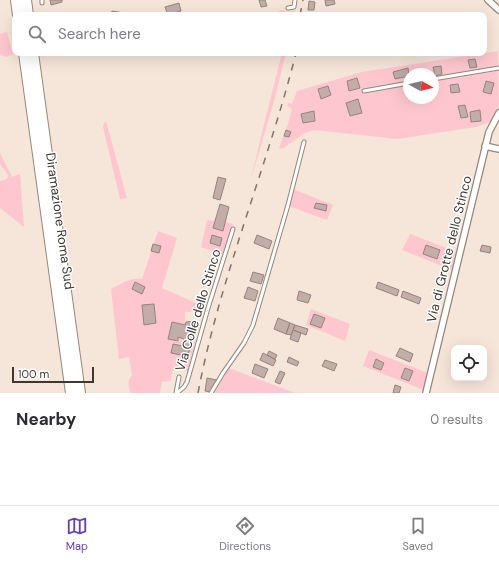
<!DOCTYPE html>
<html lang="en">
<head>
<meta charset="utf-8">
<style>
  body { margin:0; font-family:"DM Sans",sans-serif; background:#f2f2f3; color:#2b2b33 }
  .controls { position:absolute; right:12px; bottom:12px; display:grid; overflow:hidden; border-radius:8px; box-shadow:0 4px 16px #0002 }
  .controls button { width:36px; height:36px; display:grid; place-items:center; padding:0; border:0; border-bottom:1px solid #e1e1e2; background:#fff; color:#2b2b33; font:20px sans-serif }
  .compass { position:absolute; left:403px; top:68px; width:36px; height:36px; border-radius:50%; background:#fff; box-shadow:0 4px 16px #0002; rotate:98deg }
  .scale { position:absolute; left:12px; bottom:10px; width:82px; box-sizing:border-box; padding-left:4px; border:2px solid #3e3732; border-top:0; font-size:11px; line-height:14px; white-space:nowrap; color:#3e3732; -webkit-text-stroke:3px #fff; paint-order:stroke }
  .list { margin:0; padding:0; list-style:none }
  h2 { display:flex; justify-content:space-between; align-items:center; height:52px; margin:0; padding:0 16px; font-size:17px }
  h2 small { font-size:13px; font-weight:400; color:#7c7c81 }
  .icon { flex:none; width:22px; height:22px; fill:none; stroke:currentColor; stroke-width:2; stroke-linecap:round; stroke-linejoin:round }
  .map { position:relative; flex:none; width:499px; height:393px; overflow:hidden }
  .search { position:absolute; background:#fff; box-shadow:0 4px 16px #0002; left:12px; right:12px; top:12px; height:44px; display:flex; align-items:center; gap:10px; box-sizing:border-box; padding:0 14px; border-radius:8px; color:#7c7c81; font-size:15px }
  .sheet { height:112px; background:#fff }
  nav { display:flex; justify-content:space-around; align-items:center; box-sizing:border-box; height:56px; border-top:1px solid #e1e1e2; background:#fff; font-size:11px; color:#7c7c81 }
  nav a { display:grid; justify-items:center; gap:2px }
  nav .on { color:#623eb7 }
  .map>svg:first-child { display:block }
  .green { fill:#fec7cf; fill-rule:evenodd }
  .building { fill:#c2ada9; stroke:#96837e }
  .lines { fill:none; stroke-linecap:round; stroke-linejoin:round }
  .lane-casing { stroke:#95867b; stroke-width:5 }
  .street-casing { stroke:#95867b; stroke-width:8 }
  .highway-casing { stroke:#95867b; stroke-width:12 }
  .lane { stroke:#fff; stroke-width:3 }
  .street { stroke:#fff; stroke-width:5.5 }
  .highway { stroke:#fff; stroke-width:10 }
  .rail { stroke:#7e746c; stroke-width:1.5; stroke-dasharray:7 7; stroke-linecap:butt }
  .labels { text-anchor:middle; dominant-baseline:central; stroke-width:3; stroke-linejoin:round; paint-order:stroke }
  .street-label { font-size:13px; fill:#3e3732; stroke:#fff }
</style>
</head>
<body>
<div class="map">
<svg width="499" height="393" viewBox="0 0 499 393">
  <rect width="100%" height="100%" fill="#f6e5d9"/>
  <path class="green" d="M 281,10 L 289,12 L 295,10 L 293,15 L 273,15 Z
    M 7,32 L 13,54 L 6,57 L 0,55 L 0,34 Z
    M 498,51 L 499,104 L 495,116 L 490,122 L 476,127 L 397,139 L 314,130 L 305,133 L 282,149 L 279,148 L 288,124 L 292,109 L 287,106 L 288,103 L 292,104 L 297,91 L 362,72 ZM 441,66 L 442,74 L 435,75 L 433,67 ZM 408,68 L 409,74 L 433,74 L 433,98 L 409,98 L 409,76 L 395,79 L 393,72 ZM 357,79 L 360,88 L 349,90 L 347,81 ZM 458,84 L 459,92 L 451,93 L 450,86 ZM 328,86 L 331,95 L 321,99 L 318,89 ZM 358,100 L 350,116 L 347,103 ZM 465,105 L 468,116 L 461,118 L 458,106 ZM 480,111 L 481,121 L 471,122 L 470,112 ZM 314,112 L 315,121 L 303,123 L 302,114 Z
    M 282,53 L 286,53 L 275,98 L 251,179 L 266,116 Z
    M 106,121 L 127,198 L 120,199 L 103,127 L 104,124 Z
    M 0,153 L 12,177 L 20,174 L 24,227 L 0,208 L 0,181 L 7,179 L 8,175 L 0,164 Z
    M 293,189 L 333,205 L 327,220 L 289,206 ZM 316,203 L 327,205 L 326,211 L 314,208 Z
    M 215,219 L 233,224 L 223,255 L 201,247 L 207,220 L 214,221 Z
    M 158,231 L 177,238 L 162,288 L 203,306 L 203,310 L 201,311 L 185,312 L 185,325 L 172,322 L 168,338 L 177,341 L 178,337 L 184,339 L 180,357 L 187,360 L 192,338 L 196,339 L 188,371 L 174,367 L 170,381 L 162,382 L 160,393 L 131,393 C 128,386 127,381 132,375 L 129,357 L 119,359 L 111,289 C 121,284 130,277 142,279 Z
    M 410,234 L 457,252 L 452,270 L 402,250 ZM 427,245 L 440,250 L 437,259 L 423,254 Z
    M 311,309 L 350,324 L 345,341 L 306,325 ZM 314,314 L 325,318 L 321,328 L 311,324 Z
    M 369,350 L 428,373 L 424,390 L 363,366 ZM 376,359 L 384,362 L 381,370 L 373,367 ZM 405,368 L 413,371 L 409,381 L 401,378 Z
    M 229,368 L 295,393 L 214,393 L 225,373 Z"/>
  <path class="building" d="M 50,0 L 62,0 L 62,2 L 51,5 Z
    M 259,0 L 265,0 L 267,6 L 261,7 Z
    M 325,0 L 334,0 L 335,4 L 326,6 Z
    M 309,1 L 315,2 L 314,10 L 308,10 Z
    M 179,3 L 181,11 L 168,15 L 165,7 Z
    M 112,11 L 124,13 L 123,15 L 111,15 Z
    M 475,59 L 477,67 L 470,68 L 468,60 Z
    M 441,66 L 442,74 L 435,76 L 433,67 Z
    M 408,68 L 409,76 L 395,79 L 393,72 Z
    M 357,78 L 360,88 L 349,91 L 347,81 Z
    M 486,81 L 494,83 L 491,94 L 483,92 Z
    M 458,84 L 460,92 L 451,93 L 450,85 Z
    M 328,86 L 331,95 L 321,99 L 318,89 Z
    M 358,99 L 362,113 L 350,116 L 346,103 Z
    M 465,105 L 468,117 L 461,118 L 458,106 Z
    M 480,110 L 481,121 L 471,122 L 470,112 Z
    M 314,111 L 315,121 L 303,123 L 301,114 Z
    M 286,130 L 291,132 L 289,137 L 284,136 Z
    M 218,177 L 226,179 L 220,200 L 213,198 Z
    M 316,203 L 327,205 L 326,211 L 314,208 Z
    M 220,204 L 229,207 L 223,231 L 213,228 Z
    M 212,235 L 222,238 L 220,246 L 210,243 Z
    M 257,235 L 272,241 L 269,249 L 254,243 Z
    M 153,244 L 161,246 L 159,253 L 151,251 Z
    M 426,245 L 440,250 L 437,259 L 423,254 Z
    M 482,245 L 491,247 L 490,253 L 480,251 Z
    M 253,272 L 264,275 L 261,284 L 250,281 Z
    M 135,282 L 145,287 L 142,294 L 132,289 Z
    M 378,282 L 399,290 L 397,296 L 376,288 Z
    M 248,287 L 258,291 L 255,301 L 244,298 Z
    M 299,291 L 311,295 L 308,303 L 297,300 Z
    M 403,291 L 421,298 L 419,304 L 401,297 Z
    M 154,304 L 156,323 L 144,325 L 142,305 Z
    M 314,314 L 325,318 L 321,328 L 310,324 Z
    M 278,318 L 290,323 L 286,334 L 274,329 Z
    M 196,321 L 187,360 L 180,357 L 181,355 L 171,353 L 173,344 L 183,346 L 184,339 L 178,337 L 178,341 L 168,339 L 172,322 L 185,325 L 186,322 Z
    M 290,323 L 295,325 L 291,335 L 286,334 Z
    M 295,325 L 308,329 L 306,335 L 293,330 Z
    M 293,330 L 301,333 L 298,342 L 290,339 Z
    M 400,348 L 413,354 L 410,362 L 396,356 Z
    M 269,351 L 277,355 L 275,359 L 267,355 Z
    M 263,353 L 276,360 L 273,366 L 260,360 Z
    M 289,357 L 299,362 L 297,366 L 287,362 Z
    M 376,359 L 384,363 L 381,370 L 373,367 Z
    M 325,360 L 337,364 L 334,371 L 322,366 Z
    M 255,364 L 268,369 L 264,378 L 252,373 Z
    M 405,368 L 413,371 L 409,381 L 401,378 Z
    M 280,371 L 285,373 L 280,384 L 275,382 Z
    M 207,378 L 217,380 L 216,384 L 211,392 L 205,391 Z
    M 395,385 L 401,387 L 399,393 L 393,393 Z"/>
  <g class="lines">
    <g class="lane-casing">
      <path id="lane" d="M 42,0 L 42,3
        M 288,8 L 294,7 L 295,0
        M 433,79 L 499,68
        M 364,91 L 409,83
        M 176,393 L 179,377
        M 177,393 L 184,387 L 187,382 L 208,308 L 233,229
        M 211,393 L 223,373 L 244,343 L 253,325 L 288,205 L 304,142"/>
    </g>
    <g class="street-casing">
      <path id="street" d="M 488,0 L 499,10
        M 485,146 L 499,149
        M 426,393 L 489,132 L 499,113"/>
    </g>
    <g class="highway-casing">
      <path id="highway" d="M 16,0 L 18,15
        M 26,0 L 28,15
        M 24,53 L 71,393
        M 33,53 L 80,393"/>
    </g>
    <use href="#lane" class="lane"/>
    <use href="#street" class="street"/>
    <use href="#highway" class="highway"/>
    <path class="rail" d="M 300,15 L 303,0
      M 198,393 C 220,277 267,168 296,53"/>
  </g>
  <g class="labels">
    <g class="street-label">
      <text transform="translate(60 221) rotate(82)">Diramazione Roma Sud</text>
      <text transform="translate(449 249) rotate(-76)">Via di Grotte dello Stinco</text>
      <text transform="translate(198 310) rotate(-73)">Via Colle dello Stinco</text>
    </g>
  </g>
</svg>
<div class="controls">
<button><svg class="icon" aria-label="locate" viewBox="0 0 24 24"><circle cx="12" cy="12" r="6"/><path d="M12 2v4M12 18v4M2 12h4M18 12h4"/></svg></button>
</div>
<svg class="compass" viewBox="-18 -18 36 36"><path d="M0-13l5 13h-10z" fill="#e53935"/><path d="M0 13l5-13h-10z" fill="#7c7c81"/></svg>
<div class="scale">100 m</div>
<div class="search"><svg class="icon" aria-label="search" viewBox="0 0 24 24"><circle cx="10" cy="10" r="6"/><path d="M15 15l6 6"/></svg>Search here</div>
</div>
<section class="sheet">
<h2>Nearby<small>0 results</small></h2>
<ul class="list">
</ul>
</section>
<nav>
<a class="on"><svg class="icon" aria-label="map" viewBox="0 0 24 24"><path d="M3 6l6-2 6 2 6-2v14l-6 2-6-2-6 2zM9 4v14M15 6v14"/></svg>Map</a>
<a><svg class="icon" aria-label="directions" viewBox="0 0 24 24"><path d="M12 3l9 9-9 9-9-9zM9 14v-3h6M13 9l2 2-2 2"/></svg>Directions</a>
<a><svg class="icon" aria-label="saved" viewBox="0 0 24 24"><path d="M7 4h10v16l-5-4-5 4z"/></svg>Saved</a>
</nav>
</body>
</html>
